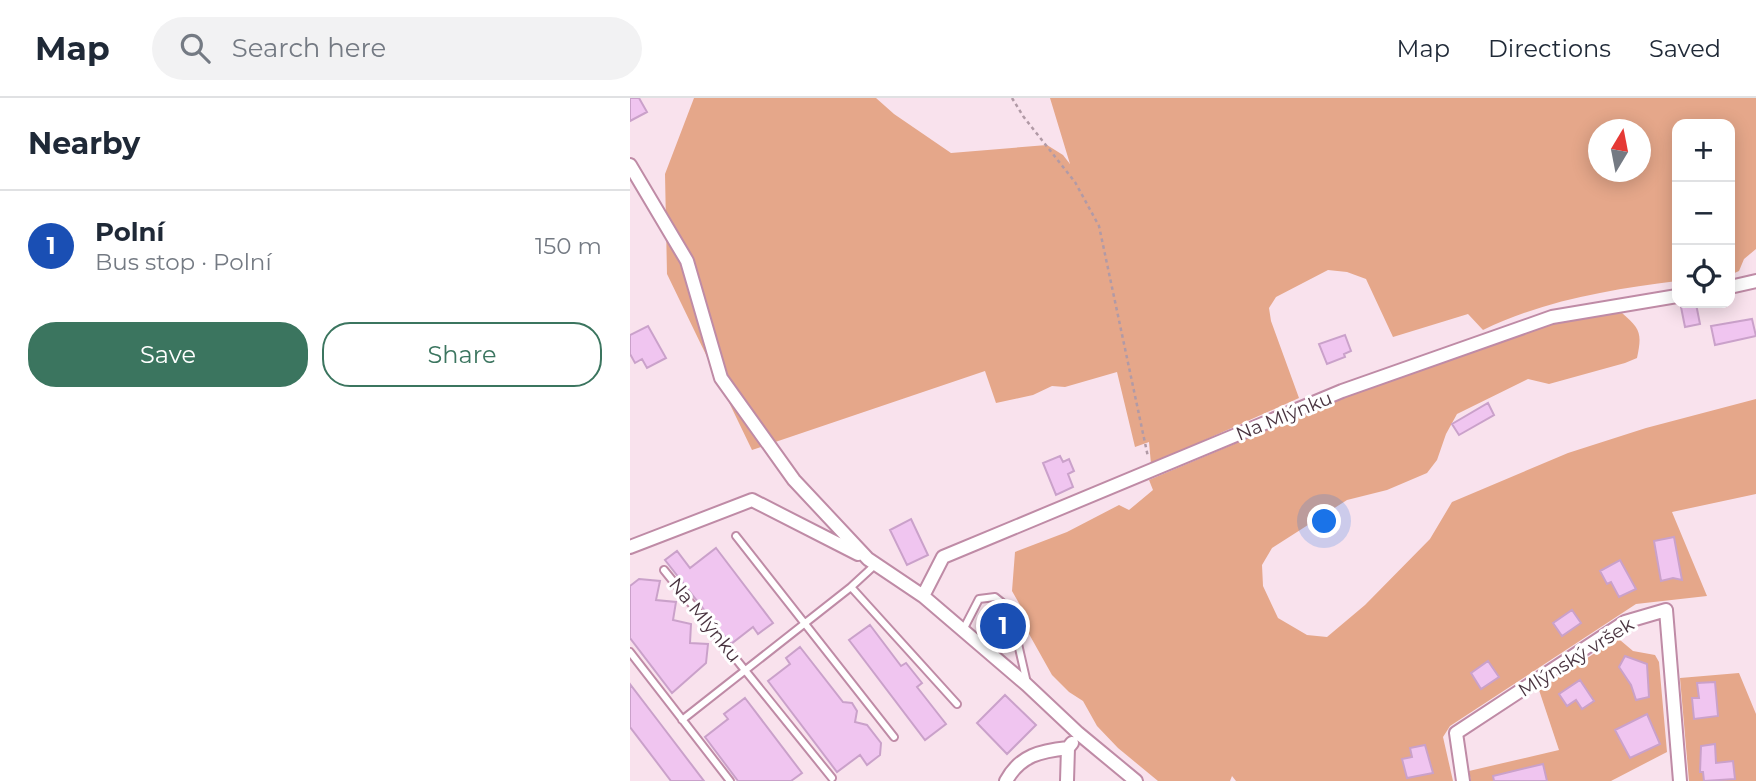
<!DOCTYPE html>
<html lang="en">
<head>
<meta charset="utf-8">
<style>
  body { margin:0; font-family:Montserrat,sans-serif; background:#f2f2f3; color:#1f2937 }
  .controls { position:absolute; right:21px; top:21px; display:grid; overflow:hidden; border-radius:14px; box-shadow:0 4px 18px #0003 }
  .controls button { width:63px; height:63px; display:grid; place-items:center; padding:0; border:0; border-bottom:2px solid #e0e1e3; background:#fff; color:#1f2937; font:35px sans-serif }
  .compass { position:absolute; left:958px; top:21px; width:63px; height:63px; border-radius:50%; background:#fff; box-shadow:0 4px 18px #0003; rotate:10deg }
  .you { position:absolute; left:695px; top:424px; width:24px; height:24px; margin:-18px; border:5px solid #fff; border-radius:50%; background:#1a73e8; box-shadow:0 0 0 10px #1a73e833 }
  .badge { display:grid; place-items:center; width:46px; height:46px; border-radius:50%; background:#3b755f; color:#fff; font-size:23px; font-weight:700 }
  .pin { position:absolute; translate:-50% -50%; border:4px solid #fff; box-shadow:0 2px 7px #0006 }
  .list { margin:0; padding:0; list-style:none }
  h2 { display:flex; justify-content:space-between; align-items:center; height:91px; margin:0; padding:0 28px; font-size:30px }
  h2 small { font-size:23px; font-weight:400; color:#747a83 }
  .list li { display:grid; grid-template-columns:46px 1fr auto; gap:21px; align-items:center; box-sizing:border-box; height:112px; padding:0 28px; border-top:2px solid #e0e1e3 }
  .list b { display:block; font-size:26px; white-space:nowrap }
  .list p { margin:0; font-size:23px; white-space:nowrap; color:#747a83 }
  .list em { font-size:23px; font-style:normal; color:#747a83 }
  .actions { display:flex; gap:14px; padding:21px 28px }
  .actions a { flex:1; padding:16px 0; border:2px solid #3b755f; border-radius:28px; text-align:center; font-size:24px; color:#3b755f }
  .actions .main { background:#3b755f; color:#fff }
  .icon { flex:none; width:38px; height:38px; fill:none; stroke:currentColor; stroke-width:2; stroke-linecap:round; stroke-linejoin:round }
  .map { position:relative; flex:none; width:1126px; height:683px; overflow:hidden }
  header { display:flex; align-items:center; gap:42px; box-sizing:border-box; height:98px; padding:0 35px; background:#fff; border-bottom:2px solid #e0e1e3 }
  header strong { font-size:33px }
  nav { display:flex; gap:38px; margin-inline-start:auto; font-size:24px }
  .search { width:490px; height:63px; background:#f2f2f3; display:flex; align-items:center; gap:18px; box-sizing:border-box; padding:0 24px; border-radius:38px; color:#747a83; font-size:26px }
  main { display:flex }
  aside { flex:1; background:#fff }
  .map>svg:first-child { display:block }
  .green { fill:#e5a78a; fill-rule:evenodd }
  .building { fill:#f0c5f0; stroke:#caa1ca; stroke-width:2 }
  .lines { fill:none; stroke-linecap:round; stroke-linejoin:round }
  .lane-casing { stroke:#bf8ba6; stroke-width:10 }
  .street-casing { stroke:#bf8ba6; stroke-width:16 }
  .path { stroke:#b19aa6; stroke-width:2.5; stroke-dasharray:3.5 3.5; stroke-linecap:butt }
  .lane { stroke:#fff; stroke-width:6 }
  .street { stroke:#fff; stroke-width:12 }
  .labels { text-anchor:middle; dominant-baseline:central; stroke-width:6; stroke-linejoin:round; paint-order:stroke }
  .street-label { font-size:19px; fill:#49333f; stroke:#fff }
</style>
</head>
<body>
<header>
<strong>Map</strong>
<div class="search"><svg class="icon" aria-label="search" viewBox="0 0 24 24"><circle cx="10" cy="10" r="6"/><path d="M15 15l6 6"/></svg>Search here</div>
<nav><a>Map</a><a>Directions</a><a>Saved</a></nav>
</header>
<main>
<aside>
<h2>Nearby<small></small></h2>
<ul class="list">
<li><span class="badge" style="background:#1a4fb4">1</span><div><b>Polní</b><p>Bus stop · Polní</p></div><em>150 m</em></li>
</ul>
<div class="actions"><a class="main">Save</a><a>Share</a></div>
</aside>
<div class="map">
<svg width="1126" height="683" viewBox="0 0 1126 683">
  <rect width="100%" height="100%" fill="#f9e2ed"/>
  <path class="green" d="M 64,0 L 246,0 L 264,16 L 321,55 L 417,47 L 433,57 L 440,66 L 420,0 L 1126,0 L 1126,151 L 1114,161 L 1109,173 L 1100,177 L 1100,26 L 1047,26 L 1047,183 C 982,191 912,203 853,232 L 838,216 L 763,239 L 736,181 L 717,174 L 698,172 L 646,199 L 639,210 L 641,223 L 669,300 L 521,366 L 519,344 L 505,349 L 487,274 L 435,289 L 422,288 L 403,297 L 366,305 L 355,273 L 122,352 L 37,176 L 35,76 ZM 968,32 L 1010,32 L 1010,74 L 968,74 Z
    M 992,215 C 1011,231 1012,236 1007,260 L 995,265 L 919,286 L 898,281 L 827,316 L 816,336 L 807,362 L 797,375 L 757,392 L 717,402 L 642,450 L 632,467 L 633,488 L 648,520 L 677,537 L 697,539 L 735,507 L 800,441 L 822,404 L 938,355 L 1016,330 L 1126,301 L 1126,396 L 1042,414 L 1077,498 L 1006,506 L 820,628 L 813,639 L 823,683 L 606,683 L 602,678 L 600,683 L 528,683 L 488,650 L 467,628 L 453,603 L 439,594 L 422,577 L 399,536 L 390,507 L 382,493 L 385,454 L 437,434 L 489,407 L 499,412 L 523,392 L 519,382 L 722,296 L 924,223 Z
    M 990,542 L 1003,553 L 1025,557 L 1029,564 L 1037,654 L 981,683 L 841,683 L 839,673 L 929,652 L 909,592 L 983,543 Z
    M 1109,575 L 1126,616 L 1126,683 L 1059,683 L 1050,580 Z"/>
  <path class="building" d="M 0,0 L 9,0 L 17,14 L 0,23 Z
    M 1066,206 L 1070,226 L 1055,229 L 1051,209 Z
    M 1122,221 L 1126,238 L 1085,247 L 1081,228 Z
    M 18,228 L 36,260 L 17,270 L 12,261 L 5,265 L 0,256 L 0,237 Z
    M 715,237 L 721,253 L 714,256 L 715,259 L 697,266 L 689,246 Z
    M 858,305 L 864,317 L 829,337 L 822,326 Z
    M 430,358 L 433,364 L 439,361 L 444,373 L 438,376 L 443,389 L 426,397 L 413,365 Z
    M 281,421 L 298,457 L 277,467 L 260,432 Z
    M 1044,439 L 1052,482 L 1043,480 L 1031,483 L 1024,443 Z
    M 86,450 L 143,525 L 128,536 L 123,529 L 101,546 L 35,462 L 47,453 L 60,470 Z
    M 990,462 L 1006,491 L 989,499 L 981,484 L 977,486 L 970,473 Z
    M 9,481 L 30,483 L 26,502 L 46,504 L 43,522 L 61,526 L 60,545 L 78,546 L 76,565 L 42,595 L 0,540 L 0,488 Z
    M 942,512 L 951,525 L 932,538 L 923,525 Z
    M 240,527 L 271,568 L 276,565 L 292,585 L 287,589 L 316,626 L 295,642 L 219,542 Z
    M 170,549 L 213,604 L 222,605 L 227,613 L 225,624 L 237,627 L 251,645 L 250,657 L 237,667 L 230,657 L 207,674 L 138,583 L 160,566 L 156,560 Z
    M 995,558 L 1017,566 L 1019,599 L 1006,602 L 1001,587 L 989,569 Z
    M 858,563 L 869,579 L 851,591 L 841,575 Z
    M 950,582 L 964,603 L 952,611 L 946,602 L 937,608 L 929,596 Z
    M 1085,584 L 1088,618 L 1064,621 L 1062,600 L 1069,600 L 1067,585 Z
    M 0,586 L 29,624 L 74,683 L 41,683 L 0,629 Z
    M 375,597 L 406,627 L 377,656 L 347,625 Z
    M 115,600 L 172,675 L 161,683 L 108,683 L 75,639 L 98,621 L 94,616 Z
    M 1017,616 L 1030,646 L 1000,660 L 985,632 Z
    M 1085,646 L 1086,665 L 1103,663 L 1105,681 L 1074,683 L 1073,674 L 1070,674 L 1071,648 Z
    M 795,647 L 803,675 L 777,680 L 772,661 L 782,659 L 780,650 Z
    M 913,666 L 917,683 L 864,683 L 863,678 Z"/>
  <g class="lines">
    <g class="lane-casing">
      <path id="lane" d="M 106,438 L 264,639
        M 34,472 L 202,680
        M 221,489 L 327,606
        M 333,532 L 349,501 L 365,499 L 380,511 L 397,585
        M 0,554 L 100,683
        M 52,622 L 221,489 L 246,466"/>
    </g>
    <g class="street-casing">
      <path id="street" d="M 0,67 L 57,163 L 91,280 L 164,382 L 238,461 L 293,498 L 397,587 L 448,635 L 506,683
        M 1100,189 L 1126,183
        M 0,449 L 122,402 L 228,456
        M 293,498 L 313,459 L 712,293 L 922,219 L 1047,198
        M 376,683 C 390,657 411,653 438,650
        M 437,683 L 438,650 L 442,645
        M 833,683 L 826,635 L 995,524 L 1036,512 L 1050,683"/>
    </g>
    <path class="path" d="M 382,0 L 393,18 L 445,84 L 469,128 L 518,359"/>
    <use href="#lane" class="lane"/>
    <use href="#street" class="street"/>
  </g>
  <g class="labels">
    <g class="street-label">
      <text transform="translate(654 318) rotate(-22)">Na Mlýnku</text>
      <text transform="translate(75 522) rotate(51)">Na Mlýnku</text>
      <text transform="translate(946 559) rotate(-32)">Mlýnský vršek</text>
    </g>
  </g>
</svg>
<div class="controls">
<button>+</button>
<button>−</button>
<button><svg class="icon" aria-label="locate" viewBox="0 0 24 24"><circle cx="12" cy="12" r="6"/><path d="M12 2v4M12 18v4M2 12h4M18 12h4"/></svg></button>
</div>
<svg class="compass" viewBox="-18 -18 36 36"><path d="M0-13l5 13h-10z" fill="#e53935"/><path d="M0 13l5-13h-10z" fill="#747a83"/></svg>
<div class="you"></div>
<div class="pin badge" style="left:373px;top:528px;background:#1a4fb4">1</div>
</div>
</main>
</body>
</html>
